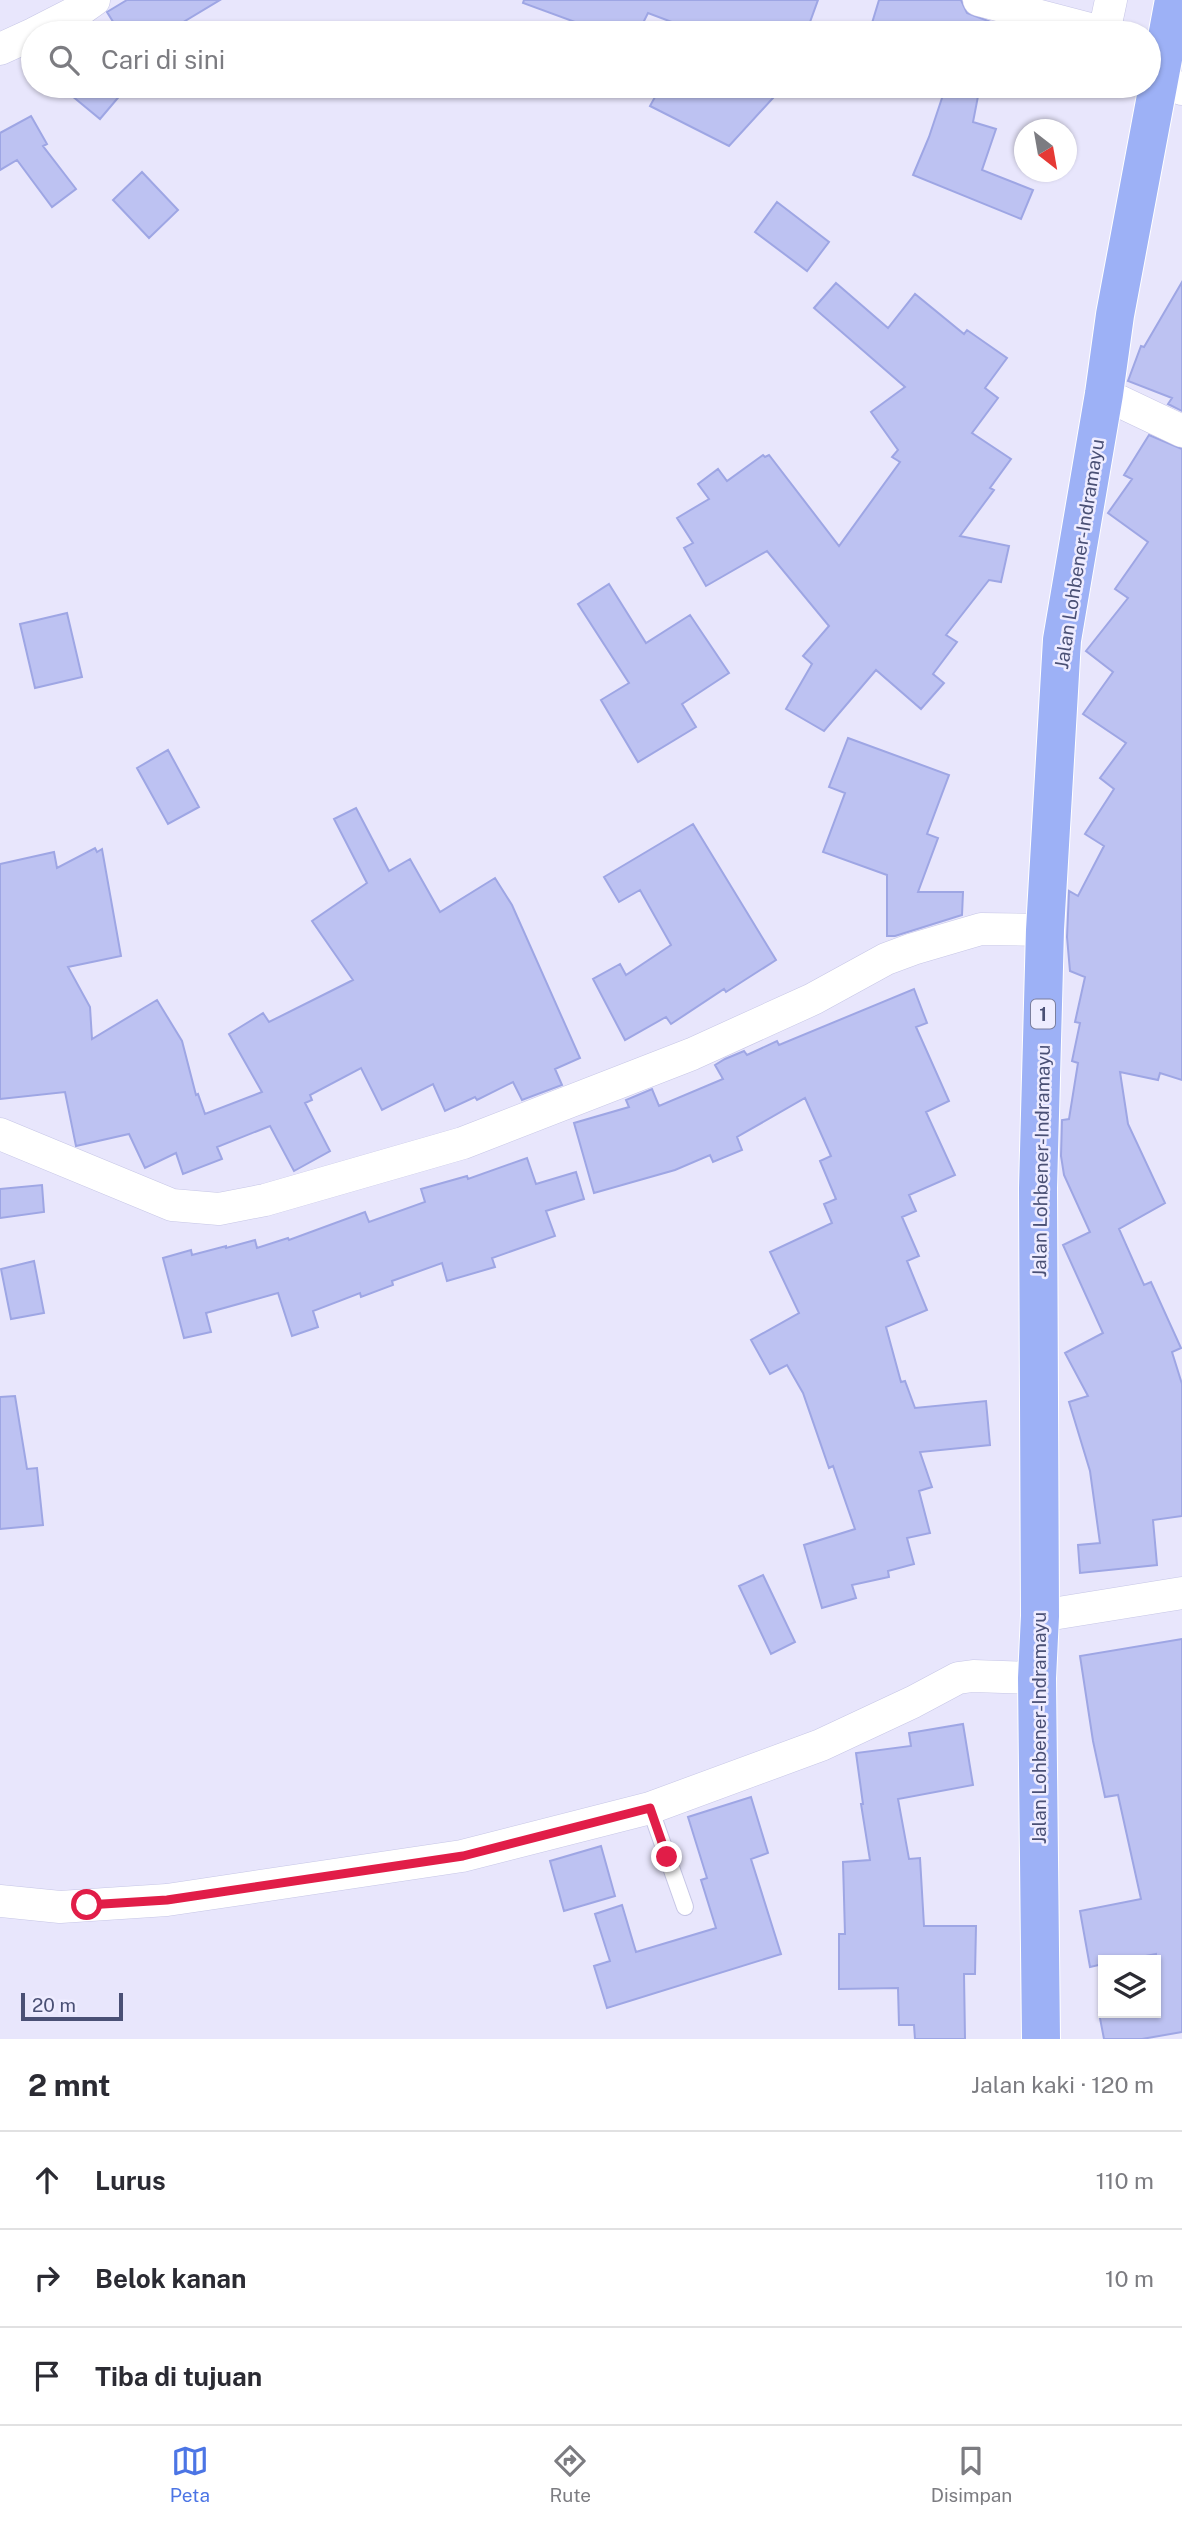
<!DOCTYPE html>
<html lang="id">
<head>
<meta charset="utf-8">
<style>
  body { margin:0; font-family:"Public Sans",sans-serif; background:#f7f7f7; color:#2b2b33 }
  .controls { position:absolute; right:21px; bottom:21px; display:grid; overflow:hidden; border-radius:0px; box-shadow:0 2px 5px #0004 }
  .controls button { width:63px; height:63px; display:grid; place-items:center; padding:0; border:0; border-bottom:2px solid #e1e1e2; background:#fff; color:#2b2b33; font:35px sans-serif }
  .compass { position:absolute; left:1014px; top:119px; width:63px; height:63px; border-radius:50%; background:#fff; box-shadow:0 2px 5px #0004; rotate:149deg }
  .scale { position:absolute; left:21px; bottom:18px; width:102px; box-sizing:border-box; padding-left:7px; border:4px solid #4a5075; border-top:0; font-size:19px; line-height:24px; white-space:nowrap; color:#4a5075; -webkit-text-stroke:5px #eeecff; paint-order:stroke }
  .stop { position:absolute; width:21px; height:21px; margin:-16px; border:5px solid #e11d48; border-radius:50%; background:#fff }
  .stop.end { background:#e11d48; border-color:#fff; box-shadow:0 2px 7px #0008 }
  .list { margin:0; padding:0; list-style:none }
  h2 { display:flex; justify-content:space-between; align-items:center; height:91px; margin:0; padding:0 28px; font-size:30px }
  h2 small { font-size:23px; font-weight:400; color:#7c7c81 }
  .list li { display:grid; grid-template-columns:46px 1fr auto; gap:21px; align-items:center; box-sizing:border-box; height:98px; padding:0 28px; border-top:2px solid #e1e1e2 }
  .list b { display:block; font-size:26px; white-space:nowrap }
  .list em { font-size:23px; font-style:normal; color:#7c7c81 }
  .icon { flex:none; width:38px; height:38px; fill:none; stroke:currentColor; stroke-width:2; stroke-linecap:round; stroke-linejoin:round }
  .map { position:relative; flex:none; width:1182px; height:2039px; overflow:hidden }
  .search { position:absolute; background:#fff; box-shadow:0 2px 5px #0004; left:21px; right:21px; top:21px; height:77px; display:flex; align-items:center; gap:18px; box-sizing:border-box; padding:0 24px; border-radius:38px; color:#7c7c81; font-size:26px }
  .sheet { height:385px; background:#fff }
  nav { display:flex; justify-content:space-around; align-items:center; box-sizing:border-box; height:98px; border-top:2px solid #e1e1e2; background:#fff; font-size:19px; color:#7c7c81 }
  nav a { display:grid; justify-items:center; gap:4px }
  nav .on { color:#4c75e5 }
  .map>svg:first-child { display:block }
  .building { fill:#bdc2f2; stroke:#9ea6e4; stroke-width:2 }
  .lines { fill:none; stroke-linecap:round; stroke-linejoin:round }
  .lane-casing { stroke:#c6c6e6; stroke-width:18 }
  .street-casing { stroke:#c6c6e6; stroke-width:33 }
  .highway-casing { stroke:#fff; stroke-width:40 }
  .lane { stroke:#fff; stroke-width:16 }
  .street { stroke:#fff; stroke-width:32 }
  .highway { stroke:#9db1f6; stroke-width:38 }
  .route { stroke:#e11d48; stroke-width:9 }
  .labels { text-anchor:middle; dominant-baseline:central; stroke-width:5; stroke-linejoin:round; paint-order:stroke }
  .shield { fill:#eeecff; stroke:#7b7f9e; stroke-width:2 }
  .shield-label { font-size:18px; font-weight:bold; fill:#4a5075 }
  .street-label { font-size:19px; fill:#4a5075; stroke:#eeecff }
</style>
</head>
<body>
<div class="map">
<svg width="1182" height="2039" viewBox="0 0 1182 2039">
  <rect width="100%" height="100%" fill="#e8e6fc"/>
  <path class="building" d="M 127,0 L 220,0 L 165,33 L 120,33 L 107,12 Z
    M 524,0 L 818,0 L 806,33 L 701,33 L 648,13 L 638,33 L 605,33 L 523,3 Z
    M 879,0 L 961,0 L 967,13 L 996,24 L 994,33 L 869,33 Z
    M 60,86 L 128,86 L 100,119 Z
    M 661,86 L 784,86 L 729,146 L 650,106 Z
    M 946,86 L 980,86 L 973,122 L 996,129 L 982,170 L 1033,190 L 1021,219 L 913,175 L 929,137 Z
    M 31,116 L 47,144 L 43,146 L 76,189 L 52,207 L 17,160 L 0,170 L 0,133 Z
    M 142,172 L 178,210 L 149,238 L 113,200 Z
    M 777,202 L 829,242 L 807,271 L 755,232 Z
    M 1182,282 L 1182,411 L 1168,404 L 1172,398 L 1128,381 L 1141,346 L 1144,347 Z
    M 836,283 L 888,328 L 915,294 L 964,334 L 967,330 L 1007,358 L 985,388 L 998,398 L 972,433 L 1011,459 L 990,488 L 994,490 L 960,536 L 1009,546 L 1001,582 L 989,580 L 946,635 L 957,642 L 933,674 L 944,683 L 921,709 L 876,670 L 824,731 L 786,709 L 812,664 L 803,656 L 829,626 L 767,551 L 706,586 L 684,548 L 693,543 L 677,518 L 709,499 L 698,484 L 718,469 L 727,481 L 763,455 L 765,457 L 769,455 L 839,546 L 900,462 L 892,457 L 898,450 L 871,412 L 905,387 L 814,308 Z
    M 1149,435 L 1182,449 L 1182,1080 L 1160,1073 L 1158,1080 L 1120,1072 L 1128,1124 L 1165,1203 L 1119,1229 L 1144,1285 L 1151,1282 L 1181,1348 L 1172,1352 L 1182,1384 L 1182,1516 L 1153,1520 L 1157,1565 L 1080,1573 L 1078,1545 L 1100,1543 L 1090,1471 L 1069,1402 L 1088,1396 L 1065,1353 L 1103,1333 L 1063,1245 L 1090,1232 L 1064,1175 L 1061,1156 L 1062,1120 L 1069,1119 L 1078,1063 L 1072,1061 L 1080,1023 L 1075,1022 L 1085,977 L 1070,971 L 1067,937 L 1069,891 L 1078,896 L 1104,846 L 1085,834 L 1114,789 L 1100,778 L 1126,743 L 1083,714 L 1113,672 L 1086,651 L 1128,598 L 1115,589 L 1148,542 L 1108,513 L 1132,479 L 1124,475 Z
    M 609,584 L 646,643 L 690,615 L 729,673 L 682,704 L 696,727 L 638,762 L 601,700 L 629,683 L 578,604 Z
    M 67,613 L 82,677 L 35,688 L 20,624 Z
    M 848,738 L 949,775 L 927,834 L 938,838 L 918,892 L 963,892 L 962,915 L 895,936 L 887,936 L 887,875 L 823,852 L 845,793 L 829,787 Z
    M 168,750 L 199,807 L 168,824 L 137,768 Z
    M 356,808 L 389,871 L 410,859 L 440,912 L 495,878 L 512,905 L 580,1058 L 555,1069 L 562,1085 L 522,1100 L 513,1082 L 477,1100 L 475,1097 L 445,1111 L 433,1084 L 382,1110 L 361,1068 L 310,1095 L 312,1100 L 305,1103 L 330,1151 L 294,1171 L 270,1126 L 217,1147 L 222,1159 L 183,1174 L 176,1153 L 145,1168 L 129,1134 L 76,1146 L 65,1092 L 0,1099 L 0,864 L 54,852 L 57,868 L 95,848 L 97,852 L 102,849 L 121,956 L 68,967 L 90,1007 L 92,1039 L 157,1000 L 182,1041 L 196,1095 L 198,1094 L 205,1114 L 262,1092 L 229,1034 L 263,1013 L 269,1022 L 353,980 L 312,921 L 367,883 L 334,819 Z
    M 693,824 L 776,960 L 726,992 L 724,989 L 671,1024 L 666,1017 L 625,1040 L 593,979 L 620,964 L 626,975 L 671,945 L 640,890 L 619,902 L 604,877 Z
    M 914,989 L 927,1023 L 916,1027 L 949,1101 L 926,1112 L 955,1175 L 909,1195 L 916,1211 L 902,1217 L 919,1256 L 907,1261 L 927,1310 L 886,1327 L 901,1382 L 905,1381 L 915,1408 L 986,1401 L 990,1445 L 920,1452 L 932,1487 L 919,1491 L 930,1533 L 907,1538 L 914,1564 L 888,1571 L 889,1577 L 852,1585 L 856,1598 L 822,1608 L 804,1545 L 855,1529 L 833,1466 L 829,1468 L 803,1393 L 787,1365 L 770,1374 L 751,1340 L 799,1313 L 770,1252 L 832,1223 L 824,1204 L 836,1199 L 820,1161 L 831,1156 L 805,1098 L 737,1137 L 742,1150 L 713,1162 L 710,1155 L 675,1170 L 594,1193 L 574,1123 L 629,1107 L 626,1100 L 652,1089 L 659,1106 L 723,1079 L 715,1065 L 725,1059 L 744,1051 L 747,1055 L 777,1041 L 779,1045 Z
    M 527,1158 L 536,1184 L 576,1172 L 584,1199 L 546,1211 L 555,1236 L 492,1258 L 495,1267 L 447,1281 L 442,1263 L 392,1281 L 393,1285 L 361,1297 L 360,1293 L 313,1311 L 318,1327 L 292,1336 L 278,1293 L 206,1313 L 211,1332 L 184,1338 L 163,1258 L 191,1250 L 192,1255 L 226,1246 L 226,1248 L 255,1240 L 257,1248 L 288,1238 L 289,1240 L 365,1212 L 369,1222 L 425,1202 L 421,1189 L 467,1176 L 468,1179 Z
    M 42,1185 L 44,1212 L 0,1218 L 0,1189 Z
    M 34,1261 L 44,1313 L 11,1319 L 1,1269 Z
    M 15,1396 L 27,1469 L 37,1468 L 43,1525 L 0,1529 L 0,1397 Z
    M 763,1575 L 795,1642 L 771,1654 L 739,1586 Z
    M 1182,1639 L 1182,2032 L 1142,2039 L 1104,2039 L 1099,2013 L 1156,2013 L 1156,1954 L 1125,1960 L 1103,1960 L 1103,1964 L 1090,1967 L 1080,1911 L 1141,1899 L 1118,1795 L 1105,1797 L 1093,1741 L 1080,1656 Z
    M 963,1724 L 973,1785 L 898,1799 L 909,1859 L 920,1858 L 924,1926 L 976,1926 L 975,1974 L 964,1974 L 965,2039 L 915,2039 L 914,2025 L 899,2025 L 898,1988 L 839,1989 L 839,1934 L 845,1934 L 843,1862 L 870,1860 L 861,1804 L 863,1804 L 856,1753 L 911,1746 L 909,1733 Z
    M 751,1797 L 768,1853 L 751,1859 L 781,1954 L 607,2008 L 594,1966 L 610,1961 L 595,1914 L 622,1905 L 636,1952 L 716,1928 L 701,1880 L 707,1878 L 688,1817 Z
    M 601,1846 L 615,1896 L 564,1911 L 550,1861 Z"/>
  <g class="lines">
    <g class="lane-casing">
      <path id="lane" d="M 650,1808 L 685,1907"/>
    </g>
    <g class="street-casing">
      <path id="street" d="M 979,0 L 1105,33
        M 35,33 L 80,10 L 94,0
        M 1104,33 L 1111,0
        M 0,49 L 33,34
        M 1159,79 L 1182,89
        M 1104,394 L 1182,431
        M 0,1134 L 172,1205 L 219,1209 L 265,1200 L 463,1143 L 692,1054 L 813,999 L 886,959 L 913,949 L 981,929 L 1045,930
        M 1040,1616 L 1182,1593
        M 0,1901 L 60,1907 L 167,1900 L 462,1856 L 650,1808 L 821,1745 L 913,1702 L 958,1678 L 973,1676 L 1037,1678"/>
    </g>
    <g class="highway-casing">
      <path id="highway" d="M 1041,2039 L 1037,1678 L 1040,1616 L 1038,1188 L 1045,930 L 1062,640 L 1104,394 L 1115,315 L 1174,0"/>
    </g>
    <use href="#lane" class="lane"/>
    <use href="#street" class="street"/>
    <use href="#highway" class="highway"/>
  </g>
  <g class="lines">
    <path class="route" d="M 87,1905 L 167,1900 L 463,1856 L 650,1808 L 667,1857"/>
  </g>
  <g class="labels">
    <rect class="shield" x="1031" y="999.5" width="24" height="29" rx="5"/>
    <g class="shield-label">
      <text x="1043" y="1014">1</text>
    </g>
    <g class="street-label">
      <text transform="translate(1079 554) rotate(-81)">Jalan Lohbener-Indramayu</text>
      <text transform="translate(1041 1161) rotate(-89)">Jalan Lohbener-Indramayu</text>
      <text transform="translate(1039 1728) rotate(-90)">Jalan Lohbener-Indramayu</text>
    </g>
  </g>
</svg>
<div class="controls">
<button><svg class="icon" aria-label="layers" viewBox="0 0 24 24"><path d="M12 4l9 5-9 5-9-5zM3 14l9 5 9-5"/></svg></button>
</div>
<svg class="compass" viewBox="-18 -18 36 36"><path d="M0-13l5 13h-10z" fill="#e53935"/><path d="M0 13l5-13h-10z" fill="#7c7c81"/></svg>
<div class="scale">20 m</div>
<div class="stop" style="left:87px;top:1905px"></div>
<div class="stop end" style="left:667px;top:1857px"></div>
<div class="search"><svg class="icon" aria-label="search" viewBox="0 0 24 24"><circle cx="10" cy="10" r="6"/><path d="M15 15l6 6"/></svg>Cari di sini</div>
</div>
<section class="sheet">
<h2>2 mnt<small>Jalan kaki · 120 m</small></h2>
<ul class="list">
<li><svg class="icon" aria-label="ahead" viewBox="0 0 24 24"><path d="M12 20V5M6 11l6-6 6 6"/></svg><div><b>Lurus</b></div><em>110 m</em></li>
<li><svg class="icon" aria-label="right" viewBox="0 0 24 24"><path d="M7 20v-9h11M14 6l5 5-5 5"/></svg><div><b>Belok kanan</b></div><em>10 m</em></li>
<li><svg class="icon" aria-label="arrive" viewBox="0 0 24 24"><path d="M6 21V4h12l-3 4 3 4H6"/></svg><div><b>Tiba di tujuan</b></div></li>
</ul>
</section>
<nav>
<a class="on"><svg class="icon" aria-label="map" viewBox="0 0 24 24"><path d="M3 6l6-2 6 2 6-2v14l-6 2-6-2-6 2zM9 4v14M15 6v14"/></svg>Peta</a>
<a><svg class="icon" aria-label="directions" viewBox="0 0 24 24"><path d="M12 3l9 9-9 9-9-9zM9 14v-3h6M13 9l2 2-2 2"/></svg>Rute</a>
<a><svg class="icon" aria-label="saved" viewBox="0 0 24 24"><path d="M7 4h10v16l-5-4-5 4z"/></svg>Disimpan</a>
</nav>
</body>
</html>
